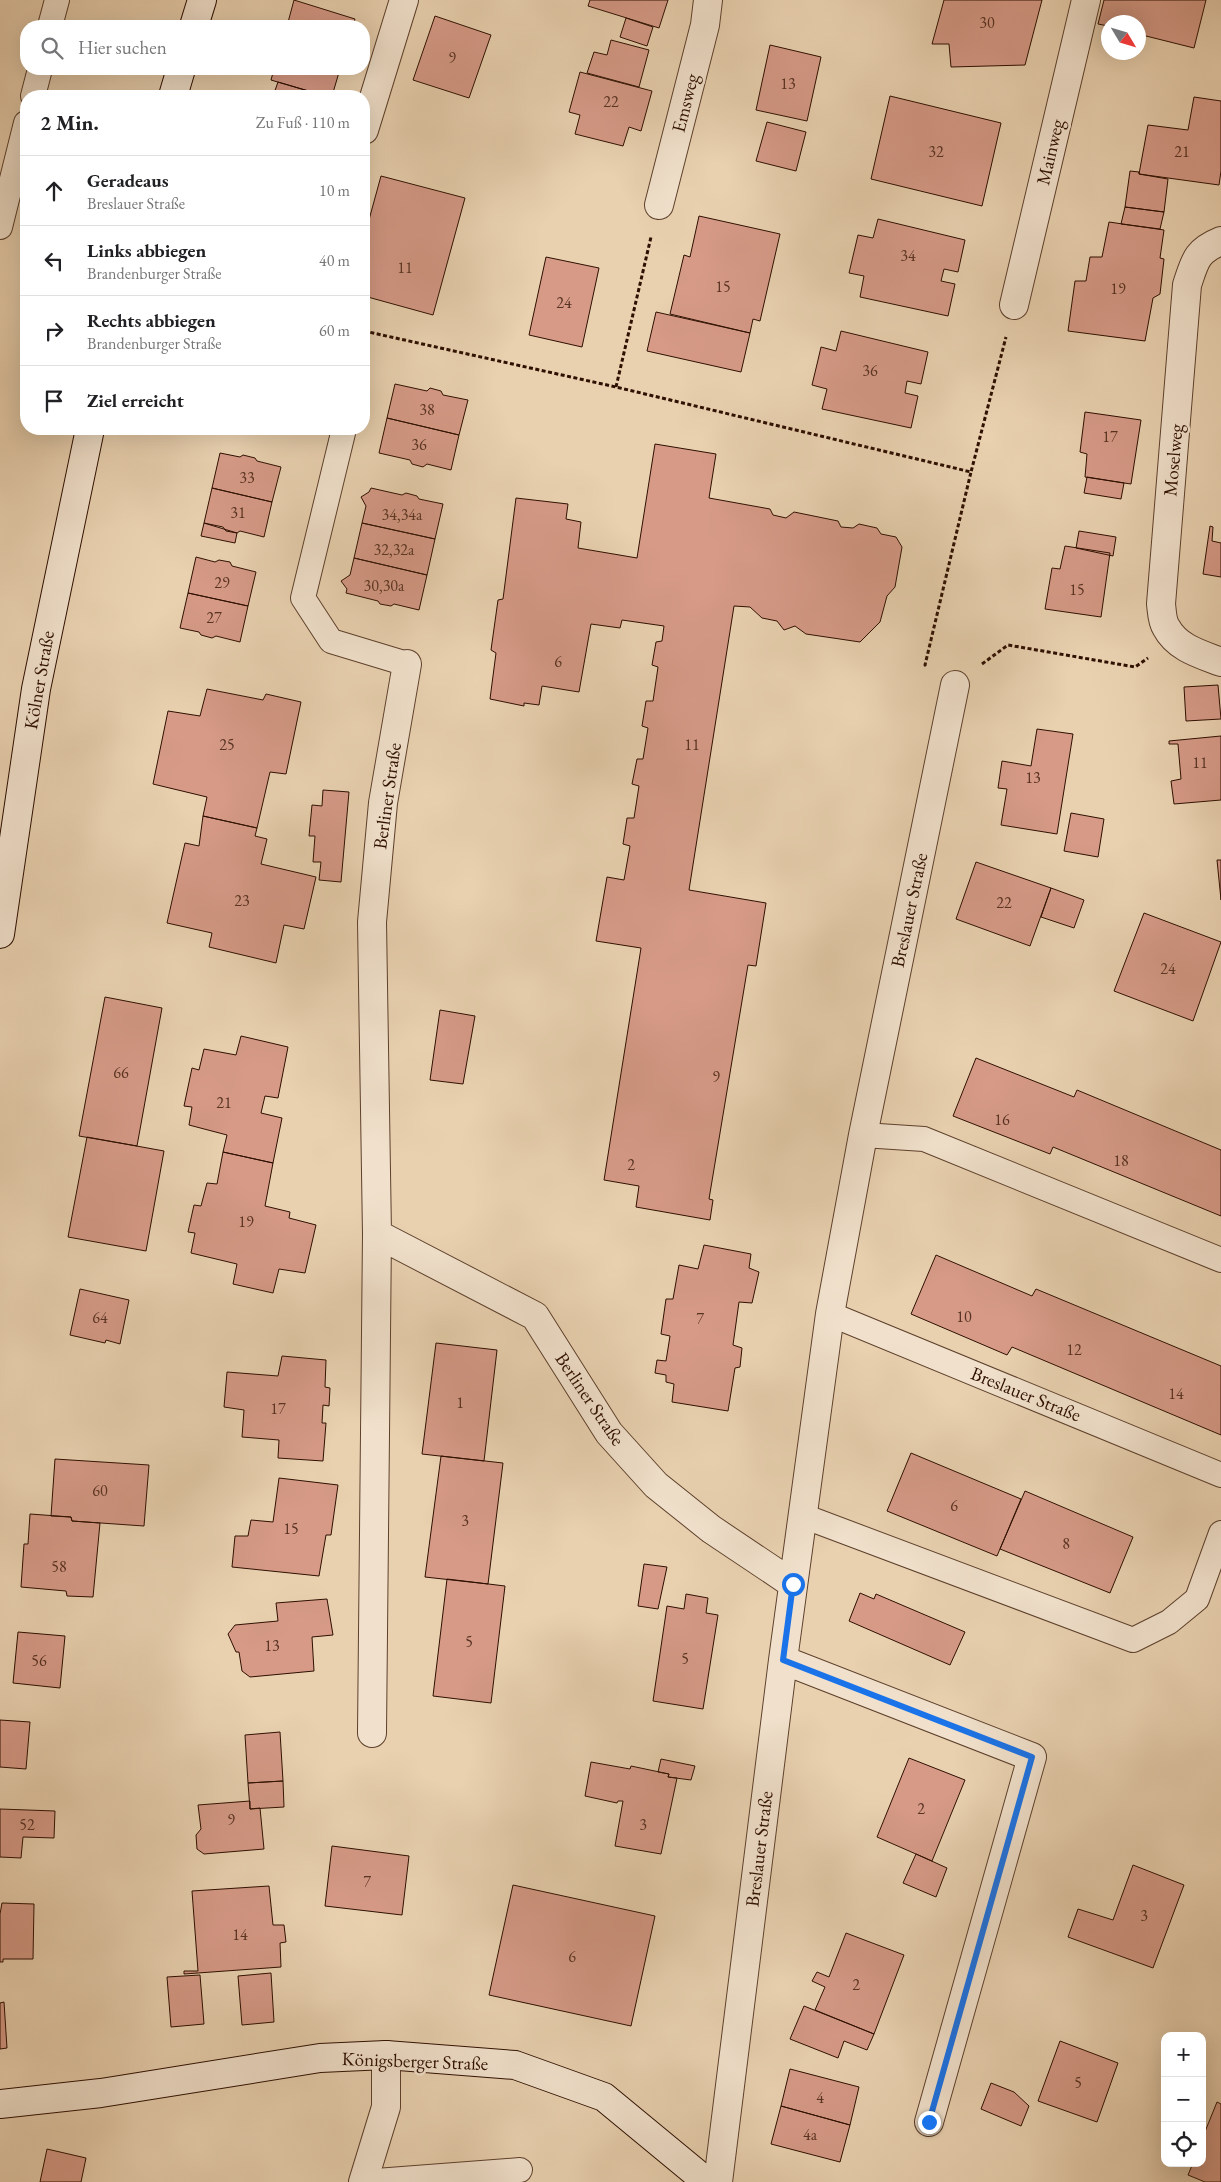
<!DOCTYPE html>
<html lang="de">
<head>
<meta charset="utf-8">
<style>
  body { margin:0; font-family:"EB Garamond",serif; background:#f6f6f6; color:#202124 }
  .controls { position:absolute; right:15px; bottom:15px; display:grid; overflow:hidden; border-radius:10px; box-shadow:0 5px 20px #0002 }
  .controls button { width:45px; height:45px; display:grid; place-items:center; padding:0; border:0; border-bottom:1px solid #e0e0e0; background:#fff; color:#202124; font:25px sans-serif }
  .compass { position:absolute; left:1101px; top:15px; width:45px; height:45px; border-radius:50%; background:#fff; box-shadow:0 5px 20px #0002; rotate:128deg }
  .stop { position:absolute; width:15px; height:15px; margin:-11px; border:4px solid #1a73e8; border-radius:50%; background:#fff }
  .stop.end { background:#1a73e8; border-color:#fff; box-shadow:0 1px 5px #0008 }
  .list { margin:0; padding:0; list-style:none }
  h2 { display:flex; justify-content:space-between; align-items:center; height:65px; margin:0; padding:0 20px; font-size:21px }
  h2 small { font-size:16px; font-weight:400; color:#757577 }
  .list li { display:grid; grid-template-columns:32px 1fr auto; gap:15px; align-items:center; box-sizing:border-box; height:70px; padding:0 20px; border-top:1px solid #e0e0e0 }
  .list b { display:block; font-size:19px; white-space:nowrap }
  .list p { margin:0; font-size:16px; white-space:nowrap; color:#757577 }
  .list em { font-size:16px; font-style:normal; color:#757577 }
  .icon { flex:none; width:28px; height:28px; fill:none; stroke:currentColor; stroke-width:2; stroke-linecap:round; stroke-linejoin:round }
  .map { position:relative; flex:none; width:1221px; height:2182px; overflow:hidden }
  .search { position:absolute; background:#fff; box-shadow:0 5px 20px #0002; left:20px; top:20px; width:350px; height:55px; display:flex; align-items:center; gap:12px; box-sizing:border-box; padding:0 18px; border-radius:20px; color:#757577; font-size:19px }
  .panel { position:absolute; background:#fff; box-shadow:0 5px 20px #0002; left:20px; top:90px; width:350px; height:345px; border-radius:20px }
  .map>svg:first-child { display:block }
  .building { fill:#d69a87; stroke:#2e0f00 }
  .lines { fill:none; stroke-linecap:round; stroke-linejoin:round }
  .service-casing { stroke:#5d402c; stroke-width:26 }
  .minor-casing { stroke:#5d402c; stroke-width:30 }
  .secondary-casing { stroke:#2e0f00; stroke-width:30 }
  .path { stroke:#2e0f00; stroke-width:3; stroke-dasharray:4 2.5; stroke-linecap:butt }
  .service { stroke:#f1e1cc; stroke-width:24 }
  .minor { stroke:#f1e1cc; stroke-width:28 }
  .secondary { stroke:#f1e1cc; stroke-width:28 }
  .route { stroke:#1a73e8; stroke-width:6 }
  .labels { text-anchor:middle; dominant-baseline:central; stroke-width:5; stroke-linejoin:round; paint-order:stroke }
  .number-label { font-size:16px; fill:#583222 }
  .street-label { font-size:19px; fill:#2e0f00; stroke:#f1e1cc }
</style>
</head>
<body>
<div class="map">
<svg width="1221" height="2182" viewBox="0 0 1221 2182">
  <rect width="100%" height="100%" fill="#e9d1b0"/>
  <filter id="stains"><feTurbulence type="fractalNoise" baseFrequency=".004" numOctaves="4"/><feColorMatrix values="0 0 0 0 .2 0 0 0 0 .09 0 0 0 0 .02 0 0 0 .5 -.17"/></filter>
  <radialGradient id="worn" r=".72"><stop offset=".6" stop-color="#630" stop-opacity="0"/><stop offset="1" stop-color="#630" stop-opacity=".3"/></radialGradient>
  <path class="building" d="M 294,0 L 355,19 L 353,26 L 287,26 Z
    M 590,0 L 668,0 L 659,28 L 588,6 Z
    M 944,0 L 1042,0 L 1025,65 L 951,67 L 949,44 L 932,44 Z
    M 1104,0 L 1206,0 L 1194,48 L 1138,34 L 1138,22 L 1108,22 L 1108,26 L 1098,24 Z
    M 435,16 L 491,35 L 469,98 L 413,80 Z
    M 626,18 L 653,27 L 647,46 L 620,37 Z
    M 611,40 L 649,50 L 639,87 L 587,73 L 594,52 L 607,55 Z
    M 770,45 L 821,57 L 807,121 L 756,110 Z
    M 274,69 L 340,69 L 332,96 L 325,96 L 271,80 Z
    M 580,72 L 652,91 L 641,131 L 629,127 L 623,146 L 575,134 L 580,115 L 569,112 Z
    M 278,82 L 319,94 L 319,96 L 273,96 Z
    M 890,96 L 1001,123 L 982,206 L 871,179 Z
    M 1194,97 L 1221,101 L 1221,171 L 1219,185 L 1139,174 L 1148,125 L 1188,130 Z
    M 767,122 L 806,132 L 796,171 L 756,161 Z
    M 1130,171 L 1139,172 L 1139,174 L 1168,179 L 1164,212 L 1125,207 Z
    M 381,176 L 465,198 L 433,315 L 364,296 L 364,238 Z
    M 1125,207 L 1164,212 L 1160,229 L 1121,224 Z
    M 699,216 L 780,234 L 760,321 L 753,319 L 750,333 L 670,314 L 684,255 L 690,257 Z
    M 878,219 L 965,240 L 958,272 L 944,269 L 941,281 L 955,284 L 948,316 L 860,297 L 864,276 L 849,273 L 858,235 L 873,238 Z
    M 1109,222 L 1164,230 L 1160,258 L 1164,259 L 1160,294 L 1153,298 L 1145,341 L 1068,331 L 1075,281 L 1086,281 L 1090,257 L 1102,257 Z
    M 546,257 L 599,268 L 582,347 L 529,335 Z
    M 656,312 L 750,333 L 741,372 L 647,351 Z
    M 841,331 L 928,352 L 921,384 L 907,381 L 905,393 L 918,396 L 911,428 L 822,409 L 827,389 L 812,385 L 818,360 L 821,347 L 836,351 Z
    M 395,384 L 427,391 L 430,388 L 441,391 L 443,395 L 468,400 L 459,435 L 387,418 Z
    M 1085,412 L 1141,420 L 1131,484 L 1085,477 L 1087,454 L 1080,452 Z
    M 387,418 L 459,435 L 451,470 L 427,464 L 423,467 L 412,464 L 410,460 L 379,453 Z
    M 655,444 L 716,454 L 709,498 L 770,509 L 773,515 L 786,518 L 794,512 L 838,521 L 841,527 L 853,528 L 859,524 L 877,528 L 881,534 L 896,537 L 902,547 L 895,587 L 887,596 L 880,622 L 860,642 L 806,634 L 795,626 L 784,630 L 777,621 L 762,618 L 750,607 L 734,606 L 689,890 L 766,903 L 756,966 L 748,965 L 709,1199 L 713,1200 L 710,1220 L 636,1207 L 639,1186 L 604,1180 L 641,948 L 596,941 L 607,877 L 624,880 L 630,846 L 623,844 L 627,818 L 634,818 L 639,786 L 632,784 L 637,759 L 643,759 L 648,728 L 642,726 L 646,701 L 653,701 L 658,667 L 652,665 L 656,642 L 662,641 L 664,626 L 622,620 L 620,628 L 591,624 L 579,692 L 542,686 L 539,705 L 524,703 L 524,706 L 490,699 L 496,653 L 491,650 L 498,600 L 503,599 L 516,498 L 568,504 L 566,519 L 581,522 L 578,548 L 637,558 Z
    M 220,453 L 240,457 L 243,455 L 255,458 L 257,461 L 281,467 L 272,502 L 212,488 Z
    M 1087,477 L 1124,483 L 1121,499 L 1084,493 Z
    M 212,488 L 272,502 L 264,537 L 240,531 L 237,533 L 226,531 L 223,527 L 204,523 Z
    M 371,488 L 402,495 L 406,493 L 417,496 L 419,499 L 443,504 L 435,539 L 362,523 L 366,506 L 361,497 L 369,492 Z
    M 204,523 L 237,533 L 235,543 L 201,536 Z
    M 362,523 L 435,539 L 427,575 L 354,558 Z
    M 1210,526 L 1213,527 L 1212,541 L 1221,543 L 1221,577 L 1203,574 Z
    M 1079,531 L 1116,537 L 1113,556 L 1076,548 Z
    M 1065,546 L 1110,553 L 1101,617 L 1045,609 L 1052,568 L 1060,569 Z
    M 196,557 L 215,562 L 219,560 L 230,562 L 232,566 L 256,572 L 248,606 L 188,593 Z
    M 354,558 L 427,575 L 419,610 L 394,604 L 391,606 L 380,604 L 378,601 L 346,593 L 347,589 L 341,581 L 350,575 Z
    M 188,593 L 248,606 L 240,642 L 216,636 L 212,638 L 201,635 L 199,632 L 180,628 Z
    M 1218,685 L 1221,719 L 1186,721 L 1184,687 Z
    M 207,689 L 263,700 L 266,694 L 301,702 L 286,774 L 270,772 L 257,828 L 203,816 L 207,797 L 153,784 L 168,711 L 200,716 Z
    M 1037,729 L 1073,734 L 1057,834 L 1001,825 L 1007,789 L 998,788 L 1002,761 L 1031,766 Z
    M 1221,736 L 1221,800 L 1174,804 L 1171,781 L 1181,779 L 1178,744 L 1169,744 L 1169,741 Z
    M 323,790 L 349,792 L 341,882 L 319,880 L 321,862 L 313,862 L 315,836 L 309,836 L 312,805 L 322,806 Z
    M 1071,813 L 1104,819 L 1098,857 L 1064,851 Z
    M 203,816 L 257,828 L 255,836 L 267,839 L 261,864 L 316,877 L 304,929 L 284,925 L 276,963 L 209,947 L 212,933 L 167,923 L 185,843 L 199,846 Z
    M 1217,860 L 1221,860 L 1221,900 Z
    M 976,862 L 1051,888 L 1030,946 L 956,919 Z
    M 1051,888 L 1084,900 L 1074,928 L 1041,917 Z
    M 1144,913 L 1221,942 L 1193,1021 L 1114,991 Z
    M 105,997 L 162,1008 L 137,1146 L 79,1136 Z
    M 440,1010 L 475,1016 L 463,1084 L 430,1080 Z
    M 241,1036 L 288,1047 L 278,1098 L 265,1096 L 261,1113 L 282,1118 L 273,1163 L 223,1152 L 227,1135 L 189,1125 L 192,1107 L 184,1106 L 192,1068 L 199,1070 L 204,1049 L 236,1055 Z
    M 976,1058 L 1074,1097 L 1077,1090 L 1221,1150 L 1221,1216 L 1053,1147 L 1050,1154 L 953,1116 Z
    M 87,1137 L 164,1151 L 146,1251 L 68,1237 Z
    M 223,1152 L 273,1163 L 265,1206 L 290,1212 L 289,1218 L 316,1225 L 305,1273 L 279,1269 L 273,1293 L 233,1284 L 237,1264 L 191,1253 L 195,1233 L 188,1232 L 194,1205 L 201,1206 L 207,1183 L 217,1184 Z
    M 704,1245 L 751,1254 L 749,1268 L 759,1272 L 752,1303 L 739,1302 L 733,1345 L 742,1348 L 740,1367 L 735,1368 L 728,1411 L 672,1402 L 674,1384 L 666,1382 L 666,1375 L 655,1373 L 657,1360 L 666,1361 L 670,1336 L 661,1334 L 666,1299 L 673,1299 L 679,1265 L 698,1269 Z
    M 936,1255 L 1032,1296 L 1036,1289 L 1221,1366 L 1221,1435 L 1012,1347 L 1007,1355 L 911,1314 Z
    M 80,1289 L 129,1300 L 120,1344 L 106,1340 L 105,1343 L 70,1335 Z
    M 436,1343 L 497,1350 L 484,1461 L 422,1454 Z
    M 282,1356 L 326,1360 L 325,1387 L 330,1388 L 329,1406 L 323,1405 L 322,1423 L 326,1423 L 323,1461 L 278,1458 L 279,1440 L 242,1437 L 244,1410 L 224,1407 L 227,1372 L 278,1376 Z
    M 911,1453 L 1021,1499 L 997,1556 L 887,1511 Z
    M 441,1456 L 503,1463 L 488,1584 L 425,1577 Z
    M 55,1459 L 149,1465 L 144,1526 L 72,1521 L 71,1517 L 51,1516 Z
    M 279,1478 L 338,1485 L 331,1535 L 326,1535 L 319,1576 L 232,1567 L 235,1536 L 248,1536 L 251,1520 L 273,1522 Z
    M 1025,1491 L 1133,1537 L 1110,1593 L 1000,1549 Z
    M 30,1514 L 71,1517 L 72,1521 L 100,1523 L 93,1597 L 67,1596 L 66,1591 L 21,1587 L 24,1544 L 28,1544 Z
    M 644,1564 L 667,1567 L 658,1609 L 638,1606 Z
    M 447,1579 L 505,1586 L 491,1703 L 433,1696 Z
    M 860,1593 L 874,1599 L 876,1594 L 965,1632 L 950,1665 L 849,1621 Z
    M 686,1594 L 708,1598 L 706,1613 L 718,1615 L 703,1709 L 653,1701 L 667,1606 L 684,1609 Z
    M 327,1599 L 333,1635 L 312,1637 L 314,1671 L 250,1677 L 242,1671 L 239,1652 L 236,1652 L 228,1634 L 235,1625 L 278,1621 L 276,1603 Z
    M 18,1632 L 65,1636 L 60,1688 L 13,1683 Z
    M 0,1720 L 30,1722 L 26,1769 L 0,1767 Z
    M 280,1732 L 283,1781 L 248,1783 L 245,1735 Z
    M 909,1758 L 965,1780 L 932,1861 L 877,1837 Z
    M 661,1759 L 695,1766 L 691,1780 L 668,1777 L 669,1774 L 658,1772 Z
    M 591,1762 L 630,1769 L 631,1766 L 669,1774 L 668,1777 L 677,1778 L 661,1854 L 615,1846 L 623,1801 L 618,1801 L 617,1803 L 585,1796 Z
    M 283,1781 L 284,1807 L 250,1809 L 248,1783 Z
    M 250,1801 L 250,1809 L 260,1808 L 264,1849 L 204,1854 L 197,1849 L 196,1835 L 201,1829 L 198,1805 Z
    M 0,1809 L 55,1811 L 54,1838 L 23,1837 L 21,1858 L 0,1857 Z
    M 332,1846 L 409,1856 L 402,1915 L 325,1906 Z
    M 916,1854 L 947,1868 L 936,1897 L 903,1883 Z
    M 1133,1865 L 1184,1885 L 1153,1968 L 1068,1937 L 1078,1909 L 1113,1920 Z
    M 513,1885 L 655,1916 L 631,2026 L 489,1995 Z
    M 269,1886 L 273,1925 L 284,1925 L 286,1942 L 280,1943 L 281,1967 L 184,1974 L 184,1971 L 198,1971 L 192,1891 Z
    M 2,1903 L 34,1904 L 33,1959 L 3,1959 L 3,1962 L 0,1962 L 0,1914 Z
    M 846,1933 L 904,1955 L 874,2034 L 815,2010 L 825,1987 L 812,1981 L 817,1972 L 829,1977 Z
    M 271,1973 L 274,2022 L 242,2025 L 238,1976 Z
    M 200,1975 L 204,2024 L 171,2027 L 167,1977 Z
    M 4,2002 L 7,2048 L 0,2049 L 0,2003 Z
    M 804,2006 L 874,2034 L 867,2050 L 844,2041 L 838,2058 L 790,2039 Z
    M 1060,2041 L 1118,2063 L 1097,2122 L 1038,2101 Z
    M 790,2069 L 859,2087 L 850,2125 L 781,2106 Z
    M 991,2083 L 1014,2092 L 1029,2106 L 1021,2126 L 981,2109 Z
    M 1217,2102 L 1221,2104 L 1221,2182 L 1205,2182 L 1188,2175 L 1193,2163 L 1202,2163 L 1202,2139 Z
    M 781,2106 L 850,2125 L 840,2162 L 771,2144 Z
    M 47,2149 L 86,2158 L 81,2182 L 40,2182 Z"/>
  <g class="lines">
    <g class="service-casing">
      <path id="service" d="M 50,26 L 57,0
        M 33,96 L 40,69
        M 0,227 L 26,123
        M 344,429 L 303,598 L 331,641 L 407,664
        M 863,1135 L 924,1139 L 1221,1260
        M 830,1314 L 1221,1475
        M 803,1516 L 1133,1640 L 1169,1622 L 1197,1599 L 1221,1533
        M 363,2182 L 520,2170"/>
    </g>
    <g class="minor-casing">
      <path id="minor" d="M 364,130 L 404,0
        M 659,205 L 705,25 L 708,0
        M 1221,241 C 1196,251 1195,261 1187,285 L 1161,604 C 1162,612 1162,621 1166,627 C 1177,648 1200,654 1221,662
        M 1014,305 L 1086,0
        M 377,1234 L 535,1316 L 609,1433 L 656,1485 L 711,1529 L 793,1584
        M 783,1660 L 1032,1757 L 929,2122
        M 372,1733 L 377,1234 L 372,922 L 383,803 L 407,664
        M 363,2182 L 386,2107 L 386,2055
        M 718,2182 L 783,1660 L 830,1314 L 863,1135 L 955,685"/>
    </g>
    <g class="secondary-casing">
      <path id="secondary" d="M 194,26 L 202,0
        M 173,96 L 181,69
        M 0,934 L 36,689 L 90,429
        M 0,2104 L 101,2093 L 320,2058 L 386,2055 L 515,2065 L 604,2097 L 707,2182"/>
    </g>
    <path class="path" d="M 364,331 L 616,387 L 971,472 L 1006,337
      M 616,387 L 651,237
      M 982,664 L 1008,645 L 1135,667 L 1148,658
      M 926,666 L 925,665 L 971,472"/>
    <use href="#service" class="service"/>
    <use href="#minor" class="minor"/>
    <use href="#secondary" class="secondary"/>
  </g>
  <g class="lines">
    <path class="route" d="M 793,1584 L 783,1660 L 1032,1757 L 929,2122"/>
  </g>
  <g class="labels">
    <g class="number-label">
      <text x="987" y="22">30</text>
      <text x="452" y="57">9</text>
      <text x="788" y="83">13</text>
      <text x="611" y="101">22</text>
      <text x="936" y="151">32</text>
      <text x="1182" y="151">21</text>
      <text x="908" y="255">34</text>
      <text x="405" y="267">11</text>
      <text x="723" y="286">15</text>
      <text x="1118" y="288">19</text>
      <text x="564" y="302">24</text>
      <text x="870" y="370">36</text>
      <text x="427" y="409">38</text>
      <text x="1110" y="436">17</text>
      <text x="419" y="444">36</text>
      <text x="247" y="477">33</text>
      <text x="238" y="512">31</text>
      <text x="402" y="514">34,34a</text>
      <text x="394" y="549">32,32a</text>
      <text x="222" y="582">29</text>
      <text x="384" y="585">30,30a</text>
      <text x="1077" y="589">15</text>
      <text x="214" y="617">27</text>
      <text x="558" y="661">6</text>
      <text x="227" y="744">25</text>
      <text x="692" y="744">11</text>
      <text x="1200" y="762">11</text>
      <text x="1033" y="777">13</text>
      <text x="242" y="900">23</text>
      <text x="1004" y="902">22</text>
      <text x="1168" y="968">24</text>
      <text x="121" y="1072">66</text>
      <text x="716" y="1076">9</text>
      <text x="224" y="1102">21</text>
      <text x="1002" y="1119">16</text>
      <text x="1121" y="1160">18</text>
      <text x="631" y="1164">2</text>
      <text x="246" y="1221">19</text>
      <text x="964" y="1316">10</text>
      <text x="100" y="1317">64</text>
      <text x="700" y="1318">7</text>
      <text x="1074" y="1349">12</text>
      <text x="1176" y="1393">14</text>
      <text x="460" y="1402">1</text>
      <text x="278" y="1408">17</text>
      <text x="100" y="1490">60</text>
      <text x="954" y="1505">6</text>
      <text x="465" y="1520">3</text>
      <text x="291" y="1528">15</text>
      <text x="1066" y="1543">8</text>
      <text x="59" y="1566">58</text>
      <text x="469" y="1641">5</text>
      <text x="272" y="1645">13</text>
      <text x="685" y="1658">5</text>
      <text x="39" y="1660">56</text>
      <text x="921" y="1808">2</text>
      <text x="231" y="1819">9</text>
      <text x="27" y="1824">52</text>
      <text x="643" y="1824">3</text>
      <text x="367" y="1881">7</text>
      <text x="1144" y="1915">3</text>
      <text x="240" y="1934">14</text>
      <text x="572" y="1956">6</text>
      <text x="856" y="1984">2</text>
      <text x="1078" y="2082">5</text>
      <text x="820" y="2097">4</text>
      <text x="810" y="2134">4a</text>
    </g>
    <g class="street-label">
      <text transform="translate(685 103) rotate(-76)">Emsweg</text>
      <text transform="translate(1050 152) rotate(-77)">Mainweg</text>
      <text transform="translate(1173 460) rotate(-85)">Moselweg</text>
      <text transform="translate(39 680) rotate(-80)">Kölner Straße</text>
      <text transform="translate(387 796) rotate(-82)">Berliner Straße</text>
      <text transform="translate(909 910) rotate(-78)">Breslauer Straße</text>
      <text transform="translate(1026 1394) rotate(22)">Breslauer Straße</text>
      <text transform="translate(590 1399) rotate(56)">Berliner Straße</text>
      <text transform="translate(759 1849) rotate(-83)">Breslauer Straße</text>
      <text transform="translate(415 2061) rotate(2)">Königsberger Straße</text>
    </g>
  </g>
  <rect width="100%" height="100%" filter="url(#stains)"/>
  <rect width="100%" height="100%" fill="url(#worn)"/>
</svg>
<div class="controls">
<button>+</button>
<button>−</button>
<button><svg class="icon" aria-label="locate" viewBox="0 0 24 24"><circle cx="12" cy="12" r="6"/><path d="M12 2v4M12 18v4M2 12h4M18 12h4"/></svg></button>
</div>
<svg class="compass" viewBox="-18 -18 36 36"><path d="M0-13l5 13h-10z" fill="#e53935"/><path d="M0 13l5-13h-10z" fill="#757577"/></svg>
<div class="stop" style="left:793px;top:1584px"></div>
<div class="stop end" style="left:929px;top:2122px"></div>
<div class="search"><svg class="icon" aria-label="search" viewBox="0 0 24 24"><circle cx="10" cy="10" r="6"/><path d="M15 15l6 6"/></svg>Hier suchen</div>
<section class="panel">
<h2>2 Min.<small>Zu Fuß · 110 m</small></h2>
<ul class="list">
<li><svg class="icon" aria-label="ahead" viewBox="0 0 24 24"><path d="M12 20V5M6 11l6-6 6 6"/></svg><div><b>Geradeaus</b><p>Breslauer Straße</p></div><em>10 m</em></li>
<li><svg class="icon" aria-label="left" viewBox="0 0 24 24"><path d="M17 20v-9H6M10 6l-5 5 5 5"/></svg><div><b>Links abbiegen</b><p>Brandenburger Straße</p></div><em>40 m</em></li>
<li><svg class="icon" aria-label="right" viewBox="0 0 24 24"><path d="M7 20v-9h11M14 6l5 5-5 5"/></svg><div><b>Rechts abbiegen</b><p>Brandenburger Straße</p></div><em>60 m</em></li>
<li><svg class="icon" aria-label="arrive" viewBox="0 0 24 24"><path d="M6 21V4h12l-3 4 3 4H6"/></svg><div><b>Ziel erreicht</b></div></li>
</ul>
</section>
</div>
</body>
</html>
